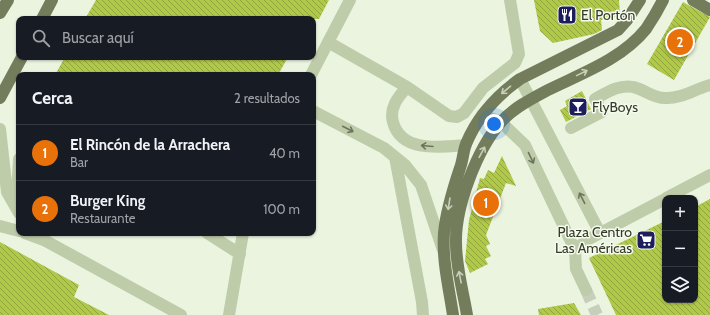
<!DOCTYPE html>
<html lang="es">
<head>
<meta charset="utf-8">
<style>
  body { margin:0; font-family:Cabin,sans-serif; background:#20242c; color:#f1f3f6 }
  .controls { position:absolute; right:12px; bottom:12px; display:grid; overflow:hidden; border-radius:8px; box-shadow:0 1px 3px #0004 }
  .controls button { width:36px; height:36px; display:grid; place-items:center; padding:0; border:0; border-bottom:1px solid #363941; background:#171b24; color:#f1f3f6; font:20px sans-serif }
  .you { position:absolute; left:494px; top:124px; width:14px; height:14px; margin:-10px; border:3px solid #fff; border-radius:50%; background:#1a73e8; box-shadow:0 0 0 6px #1a73e833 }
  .badge { display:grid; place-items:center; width:26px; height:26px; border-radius:50%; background:#0b8043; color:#fff; font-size:13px; font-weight:700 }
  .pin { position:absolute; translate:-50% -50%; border:2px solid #fff; box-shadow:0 1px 4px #0006 }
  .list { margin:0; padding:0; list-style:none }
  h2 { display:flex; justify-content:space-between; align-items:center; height:52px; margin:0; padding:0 16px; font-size:17px }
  h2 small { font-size:13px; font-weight:400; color:#9ea1a6 }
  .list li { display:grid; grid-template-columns:26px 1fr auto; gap:12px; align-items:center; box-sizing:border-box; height:56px; padding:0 16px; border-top:1px solid #363941 }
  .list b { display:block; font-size:15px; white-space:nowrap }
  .list p { margin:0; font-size:13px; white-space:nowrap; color:#9ea1a6 }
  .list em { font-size:13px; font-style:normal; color:#9ea1a6 }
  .icon { flex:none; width:22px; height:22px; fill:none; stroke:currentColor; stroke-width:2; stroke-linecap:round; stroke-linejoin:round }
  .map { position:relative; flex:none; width:710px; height:315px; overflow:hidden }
  .search { position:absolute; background:#171b24; box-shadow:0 1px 3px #0004; left:16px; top:16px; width:300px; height:44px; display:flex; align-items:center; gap:10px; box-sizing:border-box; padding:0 14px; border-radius:8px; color:#9ea1a6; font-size:15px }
  .panel { position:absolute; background:#171b24; box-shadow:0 1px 3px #0004; left:16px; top:72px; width:300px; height:164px; border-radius:8px }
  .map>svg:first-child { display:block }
  .building { fill:url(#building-back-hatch) }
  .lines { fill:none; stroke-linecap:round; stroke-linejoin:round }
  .minor-tunnel { stroke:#c6cfbb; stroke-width:12; stroke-dasharray:12 6; stroke-linecap:butt }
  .minor { stroke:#bfccaa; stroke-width:12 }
  .major { stroke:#737c5b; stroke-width:12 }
  .oneway { stroke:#c7cfb9 }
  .oneway2 { stroke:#6d745d }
  .labels { text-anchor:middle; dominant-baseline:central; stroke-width:3; stroke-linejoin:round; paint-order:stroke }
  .poi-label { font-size:14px; fill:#363a2a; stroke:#f4fbec; text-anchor:start }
</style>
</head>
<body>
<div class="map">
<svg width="710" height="315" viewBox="0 0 710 315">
  <defs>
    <pattern id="building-back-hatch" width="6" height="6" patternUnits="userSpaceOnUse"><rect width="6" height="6" fill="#b1c948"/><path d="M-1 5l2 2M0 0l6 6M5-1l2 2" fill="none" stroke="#91a43c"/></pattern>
  </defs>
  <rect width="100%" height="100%" fill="#eaf4df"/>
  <path class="building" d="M 96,0 L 329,0 L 319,19 L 85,19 Z
    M 534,0 L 619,0 L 620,16 L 601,20 L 602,30 L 594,34 L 553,43 L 540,31 Z
    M 683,2 L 710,17 L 674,80 L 647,64 Z
    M 65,57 L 288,57 L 278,75 L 55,75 Z
    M 582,91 L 591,109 L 566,122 L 560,110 L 567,106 L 565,101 Z
    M 502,156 L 516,186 L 506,183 L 486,235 L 490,244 L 486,246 L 491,256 L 485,259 L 488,264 L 470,273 L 465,261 L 469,220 L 480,178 L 484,179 L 488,170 L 494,173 Z
    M 710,199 L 710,315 L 616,315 L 589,258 L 665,221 L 665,300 L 695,300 L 695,207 Z
    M 0,242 L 79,285 L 74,297 L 109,315 L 0,315 Z
    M 574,303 L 581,315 L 539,315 L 538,309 Z"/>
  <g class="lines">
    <path class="minor-tunnel" d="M 586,290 L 597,315"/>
    <path class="minor" d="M 328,42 L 407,87 L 449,116 L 457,117 L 464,113 L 483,88 L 515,63 L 519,54 L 510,0
      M 311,75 L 350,0
      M 520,79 L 600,233
      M 407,87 C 398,97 389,108 393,122 C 401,153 441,147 466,145
      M 313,111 L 384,148 L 405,165 L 421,185 L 443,250
      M 482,115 L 501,122 L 525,145 L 575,250
      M 571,128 L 602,112 L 595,99 C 606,93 619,84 633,87 C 644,89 652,98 665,98 C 681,99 695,89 710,85
      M 0,129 L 7,192 L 19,213
      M 395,157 L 422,302 L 423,315
      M 666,198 L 710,175
      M 16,208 L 19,159
      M 0,226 L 19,231
      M 25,233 L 44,240 L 181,315
      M 207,233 L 240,254
      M 586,290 L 576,269 L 575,250 L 587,240 L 665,199
      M 229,315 L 243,233"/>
    <path class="major" d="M 693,0 L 710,10
      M 0,13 L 8,0
      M 42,19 L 52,0
      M 0,98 L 22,57
      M 453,315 C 449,288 442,260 444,233 C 446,211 453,189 460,168 C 463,160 463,152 466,144 C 477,117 496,96 520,79 L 618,30 L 627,20 L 640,0
      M 467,315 C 463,291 456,267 456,243 C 455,207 477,149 501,122 C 512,109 531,99 546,91 C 580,74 621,60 646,29 C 652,20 658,10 663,0"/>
  </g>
  <defs><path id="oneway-shaft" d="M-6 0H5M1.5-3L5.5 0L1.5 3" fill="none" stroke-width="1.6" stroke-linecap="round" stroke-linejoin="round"/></defs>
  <g class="oneway">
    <use href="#oneway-shaft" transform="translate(582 73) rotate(-26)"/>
    <use href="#oneway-shaft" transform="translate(506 90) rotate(140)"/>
    <use href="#oneway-shaft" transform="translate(482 152) rotate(-62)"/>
    <use href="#oneway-shaft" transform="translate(449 204) rotate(99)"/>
    <use href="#oneway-shaft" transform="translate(460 277) rotate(-101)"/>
  </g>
  <g class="oneway2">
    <use href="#oneway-shaft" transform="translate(348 129) rotate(27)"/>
    <use href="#oneway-shaft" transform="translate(427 146) rotate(-175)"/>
    <use href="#oneway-shaft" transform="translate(531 158) rotate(65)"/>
    <use href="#oneway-shaft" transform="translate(582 198) rotate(-117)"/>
  </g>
  <defs>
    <g id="restaurant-square" transform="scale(1)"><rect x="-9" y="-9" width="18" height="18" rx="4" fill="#1e1e5d" stroke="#f4fbec"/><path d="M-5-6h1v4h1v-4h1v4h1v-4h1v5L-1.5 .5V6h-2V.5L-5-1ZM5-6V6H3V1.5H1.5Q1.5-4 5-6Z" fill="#fff"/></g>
    <g id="bar-square" transform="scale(1)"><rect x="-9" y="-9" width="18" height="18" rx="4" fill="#1e1e5d" stroke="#f4fbec"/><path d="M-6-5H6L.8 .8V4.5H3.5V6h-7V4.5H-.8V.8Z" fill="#fff"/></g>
    <g id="supermarket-square" transform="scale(1)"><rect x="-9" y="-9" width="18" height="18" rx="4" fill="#1e1e5d" stroke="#f4fbec"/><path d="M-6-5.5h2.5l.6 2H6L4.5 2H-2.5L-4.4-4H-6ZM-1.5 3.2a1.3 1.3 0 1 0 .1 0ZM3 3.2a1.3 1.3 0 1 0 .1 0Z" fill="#fff"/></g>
  </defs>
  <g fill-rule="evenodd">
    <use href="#restaurant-square" x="567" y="15"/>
    <use href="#bar-square" x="578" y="107"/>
    <use href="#supermarket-square" x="646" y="240"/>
  </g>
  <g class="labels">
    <g class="poi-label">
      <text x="581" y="15">El Portón</text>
      <text x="592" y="107">FlyBoys</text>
      <text x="632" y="232" text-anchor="end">Plaza Centro<tspan x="632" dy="16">Las Américas</tspan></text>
    </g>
  </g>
</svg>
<div class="controls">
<button>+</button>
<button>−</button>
<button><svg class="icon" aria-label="layers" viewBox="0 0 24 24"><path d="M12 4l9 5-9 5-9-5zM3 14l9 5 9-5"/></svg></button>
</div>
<div class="you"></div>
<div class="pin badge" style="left:486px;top:203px;background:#e8710a">1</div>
<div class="pin badge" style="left:680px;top:42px;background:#e8710a">2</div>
<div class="search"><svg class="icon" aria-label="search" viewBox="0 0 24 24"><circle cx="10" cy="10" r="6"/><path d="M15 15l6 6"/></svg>Buscar aquí</div>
<section class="panel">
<h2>Cerca<small>2 resultados</small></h2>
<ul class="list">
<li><span class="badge" style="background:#e8710a">1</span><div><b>El Rincón de la Arrachera</b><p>Bar</p></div><em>40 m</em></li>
<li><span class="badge" style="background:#e8710a">2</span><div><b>Burger King</b><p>Restaurante</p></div><em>100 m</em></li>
</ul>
</section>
</div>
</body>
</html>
